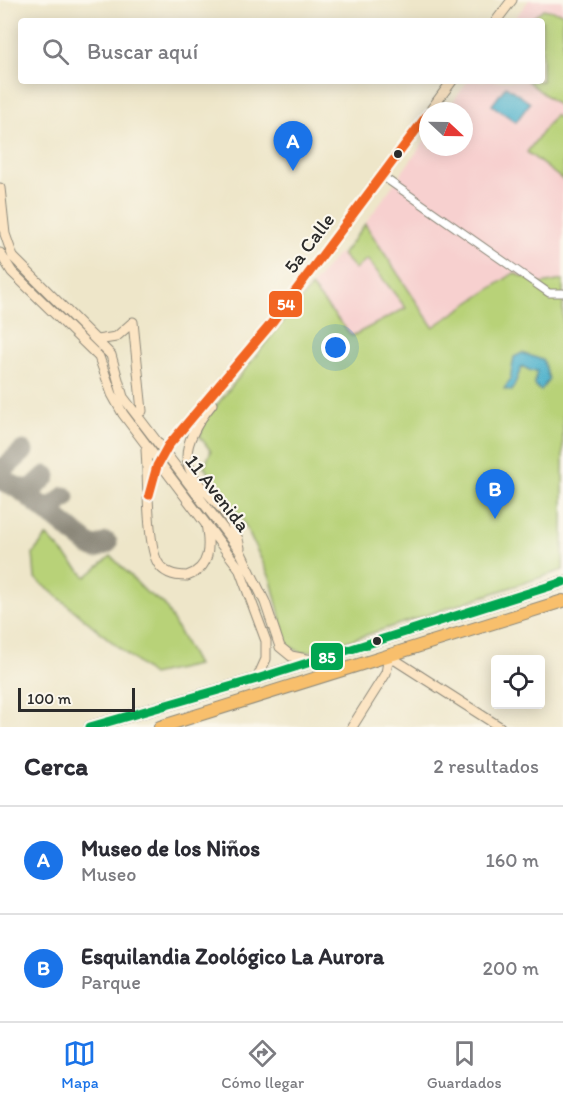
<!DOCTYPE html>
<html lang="es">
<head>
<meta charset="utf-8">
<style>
  body { margin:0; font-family:Itim,sans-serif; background:#f2f2f3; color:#2b2b33 }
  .controls { position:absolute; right:18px; bottom:18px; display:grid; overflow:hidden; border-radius:6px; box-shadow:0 3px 15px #0003 }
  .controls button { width:54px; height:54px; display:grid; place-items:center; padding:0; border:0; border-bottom:2px solid #e1e1e2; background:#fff; color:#2b2b33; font:30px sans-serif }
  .compass { position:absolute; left:419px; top:102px; width:54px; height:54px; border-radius:50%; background:#fff; box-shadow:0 3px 15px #0003; rotate:112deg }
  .scale { position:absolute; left:18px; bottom:15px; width:117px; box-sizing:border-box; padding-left:6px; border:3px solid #2b2b2b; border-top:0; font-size:16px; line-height:21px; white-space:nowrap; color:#2b2b2b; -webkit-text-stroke:4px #fbf7ec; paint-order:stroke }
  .you { position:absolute; left:336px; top:348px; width:21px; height:21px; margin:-15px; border:4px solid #fff; border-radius:50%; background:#1a73e8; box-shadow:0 0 0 9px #1a73e833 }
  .badge { display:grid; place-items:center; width:39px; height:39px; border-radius:50%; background:#1a73e8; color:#fff; font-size:20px; font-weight:700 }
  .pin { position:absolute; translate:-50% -50px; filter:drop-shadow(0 2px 3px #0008) }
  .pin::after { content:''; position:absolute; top:32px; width:21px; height:18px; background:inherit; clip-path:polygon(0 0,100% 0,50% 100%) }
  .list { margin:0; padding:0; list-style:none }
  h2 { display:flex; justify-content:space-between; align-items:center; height:78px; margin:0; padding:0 24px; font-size:26px }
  h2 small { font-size:20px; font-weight:400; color:#7c7c81 }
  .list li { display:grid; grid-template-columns:39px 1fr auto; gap:18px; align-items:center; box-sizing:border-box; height:108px; padding:0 24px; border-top:2px solid #e1e1e2 }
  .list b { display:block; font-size:22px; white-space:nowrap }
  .list p { margin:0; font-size:20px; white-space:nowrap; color:#7c7c81 }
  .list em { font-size:20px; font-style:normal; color:#7c7c81 }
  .icon { flex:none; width:33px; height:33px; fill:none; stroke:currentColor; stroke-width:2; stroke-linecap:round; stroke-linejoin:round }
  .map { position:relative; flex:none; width:563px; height:727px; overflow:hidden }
  .search { position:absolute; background:#fff; box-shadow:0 3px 15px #0003; left:18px; right:18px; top:18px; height:66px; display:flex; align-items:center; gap:15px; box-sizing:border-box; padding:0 21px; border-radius:6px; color:#7c7c81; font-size:22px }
  .sheet { height:294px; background:#fff }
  nav { display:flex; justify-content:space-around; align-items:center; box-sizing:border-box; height:84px; border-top:2px solid #e1e1e2; background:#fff; font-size:16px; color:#7c7c81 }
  nav a { display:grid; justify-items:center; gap:3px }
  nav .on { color:#1a73e8 }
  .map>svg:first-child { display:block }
  .built { fill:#f7d0cf }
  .green { fill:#b8d278; stroke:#727e52; stroke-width:1.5 }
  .water { fill:#4cb0cb; stroke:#3c6e7b; stroke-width:1.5 }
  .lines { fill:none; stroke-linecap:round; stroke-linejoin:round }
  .taxiway { stroke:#8c887a; stroke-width:21 }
  .street-casing { stroke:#8c887a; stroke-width:9 }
  .secondary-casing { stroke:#8c887a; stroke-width:11 }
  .highway-casing { stroke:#8c887a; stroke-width:14 }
  .street { stroke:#fff; stroke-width:7 }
  .secondary { stroke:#fce5c4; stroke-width:9 }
  .highway { stroke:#f8bf6c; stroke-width:12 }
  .bus-1-casing { stroke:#fbf7ec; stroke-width:14 }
  .bus-2-casing { stroke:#fbf7ec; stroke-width:14 }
  .bus-1 { stroke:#f26522; stroke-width:9 }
  .bus-2 { stroke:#00a651; stroke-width:9 }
  .bus-dot { fill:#2b2b2b; stroke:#fbf7ec; stroke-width:2 }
  .labels { text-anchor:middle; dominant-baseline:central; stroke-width:4.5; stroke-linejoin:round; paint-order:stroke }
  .street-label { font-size:20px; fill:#2b2b2b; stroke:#fbf7ec }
  .line-badge { stroke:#fbf7ec; stroke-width:2 }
  .badge-label { font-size:16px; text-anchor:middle; font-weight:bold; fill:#fff }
</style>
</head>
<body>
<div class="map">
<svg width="563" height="727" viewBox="0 0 563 727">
  <rect width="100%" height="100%" fill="#fbf7ec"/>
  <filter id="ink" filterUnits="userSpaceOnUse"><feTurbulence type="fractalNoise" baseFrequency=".0167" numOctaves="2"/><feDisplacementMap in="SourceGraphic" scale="12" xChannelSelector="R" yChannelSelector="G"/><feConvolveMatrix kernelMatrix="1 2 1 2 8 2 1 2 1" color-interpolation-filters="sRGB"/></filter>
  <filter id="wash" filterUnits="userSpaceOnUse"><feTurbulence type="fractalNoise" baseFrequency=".008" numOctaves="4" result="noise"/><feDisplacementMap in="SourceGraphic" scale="24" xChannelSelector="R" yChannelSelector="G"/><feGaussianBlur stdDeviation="1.35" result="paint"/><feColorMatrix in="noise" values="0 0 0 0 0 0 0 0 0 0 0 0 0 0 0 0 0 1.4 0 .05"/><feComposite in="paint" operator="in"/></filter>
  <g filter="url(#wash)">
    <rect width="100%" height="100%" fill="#eee6c9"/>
    <path class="built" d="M 529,0 L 563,0 L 563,280 L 541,284 L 514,273 L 433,327 L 365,224 L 428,136 L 428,147 L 464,147 L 464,111 L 446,111 L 468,81 L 542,81 L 542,21 L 513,21 Z
      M 339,252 L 355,269 L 367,259 L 407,307 L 352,336 L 311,287 Z"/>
    <path class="green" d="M 543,9 L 563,13 L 563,109 L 527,81 L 542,81 L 542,21 L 529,21 Z
      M 555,115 L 563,121 L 563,180 L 527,152 Z
      M 365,224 L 433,327 L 514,273 L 541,284 L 563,280 L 563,570 L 327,648 L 302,653 L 287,645 L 271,580 L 242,519 L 204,467 L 211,451 L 200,437 L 204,421 L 311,287 L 352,336 L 406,308 L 367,259 L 355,269 L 342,255 Z
      M 47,536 L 86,577 L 111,556 L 147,593 L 164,604 L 197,665 L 152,675 L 35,578 L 33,553 Z"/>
    <path class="water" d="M 506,86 L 530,103 L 516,122 L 492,105 Z
      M 522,353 L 543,360 L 549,379 L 541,391 L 534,385 L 537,371 L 531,371 L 522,366 L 512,391 L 504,389 L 510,380 L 514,357 Z"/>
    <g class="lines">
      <path class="taxiway" d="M 0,472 L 23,451
        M 0,479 L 20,489 L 89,545 L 96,548 L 107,543
        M 20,489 L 32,489 L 46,476
        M 42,507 L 53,507 L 65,497"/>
    </g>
  </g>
  <g filter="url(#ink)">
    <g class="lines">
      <g class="street-casing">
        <path id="street" d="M 382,176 L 549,293 L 563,293"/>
      </g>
      <g class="secondary-casing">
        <path id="secondary" d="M 496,21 L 512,0
          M 430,111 L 452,81
          M 0,188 L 5,234 L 13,257 L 111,355 L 123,397 L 240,551 L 265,602 L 280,647 L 291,656 L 312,660
          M 0,253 L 12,272 L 99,357 L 112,394 L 123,414 L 239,568 L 266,641 L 266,659 L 257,679
          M 133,322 L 142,411
          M 97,340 L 116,337 L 133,322
          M 212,404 C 147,485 228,481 240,548
          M 168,446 L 270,325 L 428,114
          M 146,450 C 148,475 147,546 158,563 C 164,574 176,576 187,576 C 211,568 210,546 206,524
          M 352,727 L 386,673 L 389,656 L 500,727"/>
      </g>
      <g class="highway-casing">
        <path id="highway" d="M 90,727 L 257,679 L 563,582
          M 160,727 L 563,601"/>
      </g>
      <use href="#street" class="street"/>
      <use href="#secondary" class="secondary"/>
      <use href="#highway" class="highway"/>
      <g class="bus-1-casing">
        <path id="bus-1" d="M 149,495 L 157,466 L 168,446 L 270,325 L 428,114"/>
      </g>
      <g class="bus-2-casing">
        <path id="bus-2" d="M 90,727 L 257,679 L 563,582"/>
      </g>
      <use href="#bus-1" class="bus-1"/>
      <use href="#bus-2" class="bus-2"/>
    </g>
  </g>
  <g class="bus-dot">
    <circle cx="398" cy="154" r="5"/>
    <circle cx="377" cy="641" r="5"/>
  </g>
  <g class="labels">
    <g class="street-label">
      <text transform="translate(309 243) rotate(-53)">5a Calle</text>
      <text transform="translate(218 493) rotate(52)">11 Avenida</text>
    </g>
  </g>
  <g class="line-badge">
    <rect x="268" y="290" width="35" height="28" rx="6" fill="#f26522"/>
    <rect x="310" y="642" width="34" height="29" rx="6" fill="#00a651"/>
  </g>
  <g class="badge-label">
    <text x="286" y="310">54</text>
    <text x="327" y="663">85</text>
  </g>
</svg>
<div class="controls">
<button><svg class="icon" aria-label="locate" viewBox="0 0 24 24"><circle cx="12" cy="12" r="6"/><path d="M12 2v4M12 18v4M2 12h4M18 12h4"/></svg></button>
</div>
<svg class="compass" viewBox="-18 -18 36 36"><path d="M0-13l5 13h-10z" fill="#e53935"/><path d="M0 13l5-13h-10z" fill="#7c7c81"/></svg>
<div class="scale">100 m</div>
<div class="you"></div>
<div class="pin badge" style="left:293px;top:171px">A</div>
<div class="pin badge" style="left:495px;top:519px">B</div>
<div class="search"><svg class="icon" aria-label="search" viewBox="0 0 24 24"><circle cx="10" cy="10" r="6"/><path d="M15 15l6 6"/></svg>Buscar aquí</div>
</div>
<section class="sheet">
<h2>Cerca<small>2 resultados</small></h2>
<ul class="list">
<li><span class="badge">A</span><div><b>Museo de los Niños</b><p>Museo</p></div><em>160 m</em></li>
<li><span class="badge">B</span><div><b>Esquilandia Zoológico La Aurora</b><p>Parque</p></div><em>200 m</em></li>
</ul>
</section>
<nav>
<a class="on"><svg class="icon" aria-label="map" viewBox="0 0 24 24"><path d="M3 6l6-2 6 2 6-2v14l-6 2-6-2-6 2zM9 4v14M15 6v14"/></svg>Mapa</a>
<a><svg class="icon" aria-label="directions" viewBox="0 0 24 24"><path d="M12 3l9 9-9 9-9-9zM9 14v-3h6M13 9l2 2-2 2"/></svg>Cómo llegar</a>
<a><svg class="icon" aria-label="saved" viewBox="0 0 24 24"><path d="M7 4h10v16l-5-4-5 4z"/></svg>Guardados</a>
</nav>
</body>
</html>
